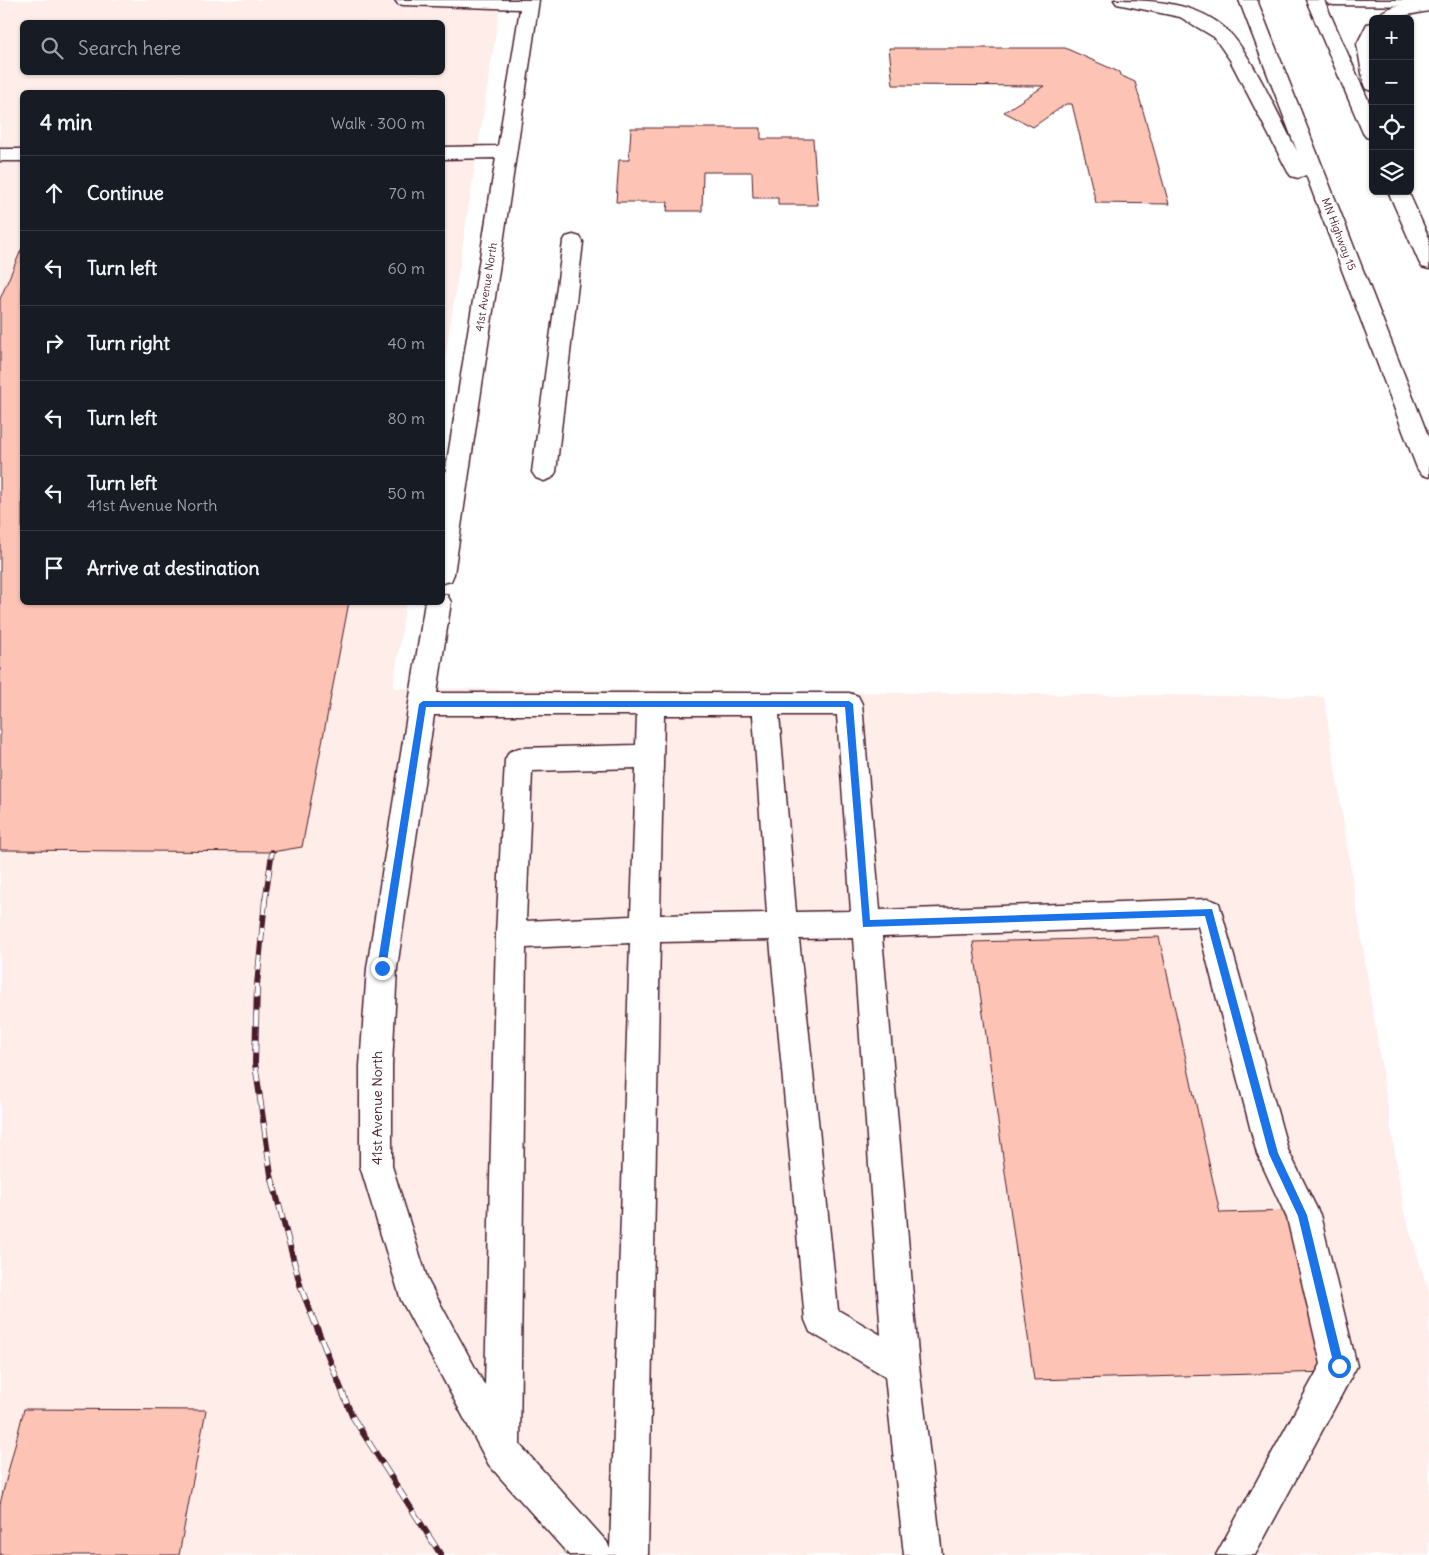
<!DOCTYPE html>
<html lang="en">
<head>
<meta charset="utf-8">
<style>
  body { margin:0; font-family:Delius,sans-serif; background:#242831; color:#f1f3f6 }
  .controls { position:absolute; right:15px; top:15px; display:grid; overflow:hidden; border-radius:8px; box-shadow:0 1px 4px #0004 }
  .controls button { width:45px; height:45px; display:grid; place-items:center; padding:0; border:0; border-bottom:1px solid #363941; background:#171b24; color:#f1f3f6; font:25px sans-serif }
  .stop { position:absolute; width:15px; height:15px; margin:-11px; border:4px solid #1a73e8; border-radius:50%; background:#fff }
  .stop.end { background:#1a73e8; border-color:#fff; box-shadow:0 1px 5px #0008 }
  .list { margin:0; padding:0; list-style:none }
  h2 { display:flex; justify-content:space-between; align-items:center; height:65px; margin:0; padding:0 20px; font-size:21px }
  h2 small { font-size:16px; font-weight:400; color:#9ea1a6 }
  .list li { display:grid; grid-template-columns:32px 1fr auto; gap:15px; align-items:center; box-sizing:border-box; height:75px; padding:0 20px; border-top:1px solid #363941 }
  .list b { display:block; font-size:19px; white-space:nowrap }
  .list p { margin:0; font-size:16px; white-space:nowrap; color:#9ea1a6 }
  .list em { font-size:16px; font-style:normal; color:#9ea1a6 }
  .icon { flex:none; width:28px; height:28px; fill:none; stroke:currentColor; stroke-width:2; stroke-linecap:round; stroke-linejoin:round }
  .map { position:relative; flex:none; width:1429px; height:1555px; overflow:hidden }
  .search { position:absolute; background:#171b24; box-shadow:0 1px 4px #0004; left:20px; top:20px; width:425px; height:55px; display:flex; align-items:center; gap:12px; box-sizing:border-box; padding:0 18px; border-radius:8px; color:#9ea1a6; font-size:19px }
  .panel { position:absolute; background:#171b24; box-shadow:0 1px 4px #0004; left:20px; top:90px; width:425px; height:515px; border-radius:8px }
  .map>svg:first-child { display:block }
  .built { fill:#feede9; fill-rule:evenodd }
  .building { fill:#fdc3b5; stroke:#4a1f2b }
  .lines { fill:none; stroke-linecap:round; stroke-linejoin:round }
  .minor-casing { stroke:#4a1f2b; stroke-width:3 }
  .major-casing { stroke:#4a1f2b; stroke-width:3 }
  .highway-casing { stroke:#4a1f2b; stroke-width:3 }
  .minor { fill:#fff; fill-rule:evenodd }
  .major { fill:#fff; fill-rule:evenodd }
  .highway { fill:#fff; fill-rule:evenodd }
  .rail-far1-casing { stroke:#4a1f2b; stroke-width:5.5 }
  .rail-casing { stroke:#4a1f2b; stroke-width:6 }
  .rail-far1 { stroke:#fff; stroke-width:4; stroke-dasharray:11; stroke-linecap:butt }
  .rail { stroke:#fff; stroke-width:4.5; stroke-dasharray:14; stroke-linecap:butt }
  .route { fill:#1a73e8 }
  .labels { text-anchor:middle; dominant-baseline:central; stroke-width:5; stroke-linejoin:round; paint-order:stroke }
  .far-street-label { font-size:11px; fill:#4a1f2b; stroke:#fff }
  .street-label { font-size:14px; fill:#4a1f2b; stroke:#fff }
</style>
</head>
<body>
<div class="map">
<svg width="1429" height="1555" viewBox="0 0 1429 1555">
  <rect width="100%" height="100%" fill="#fff"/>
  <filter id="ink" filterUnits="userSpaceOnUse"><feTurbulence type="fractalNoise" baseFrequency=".02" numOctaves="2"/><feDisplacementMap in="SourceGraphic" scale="10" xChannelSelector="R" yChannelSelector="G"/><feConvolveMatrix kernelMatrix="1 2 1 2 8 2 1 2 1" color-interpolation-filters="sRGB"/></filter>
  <g filter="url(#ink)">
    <path class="built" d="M 0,0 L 501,0 L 443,371 L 442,92 L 22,92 L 22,602 L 406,603 L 393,688 L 1324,697 L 1404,1212 L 1429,1293 L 1429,1555 L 0,1555 ZM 22,22 L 442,22 L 442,72 L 22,72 Z"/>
    <path class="building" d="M 889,48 L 1065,48 L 1119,72 L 1120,75 L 1135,82 L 1169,204 L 1096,203 L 1072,104 L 1066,104 L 1033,127 L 1004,112 L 1044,86 L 893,85 Z
      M 631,128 L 761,128 L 761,139 L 813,139 L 818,205 L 778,205 L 778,198 L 753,198 L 752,172 L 703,172 L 702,211 L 667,211 L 668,202 L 616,202 L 619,160 L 629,160 Z
      M 22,248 L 22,602 L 349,602 L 302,847 L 272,852 L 0,850 L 0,299 Z
      M 1159,937 L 1220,1213 L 1290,1211 L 1330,1372 L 1034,1380 L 973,942 Z
      M 24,1409 L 206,1410 L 179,1555 L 0,1555 L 0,1504 Z"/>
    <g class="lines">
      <g class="minor-casing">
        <path id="minor" d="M 395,0 L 539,0 L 454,574 L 451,581 L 442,583 L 442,493 L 496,158 L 442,159 L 442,147 L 498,146 L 520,9 L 404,5 L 398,4 Z
          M 0,149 L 22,149 L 22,161 L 0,161 Z
          M 573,235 L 580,237 L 583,242 L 556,472 L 552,478 L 544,481 L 536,478 L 532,472 L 563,242 L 566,237 Z
          M 442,594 L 447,595 L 451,602 L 437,693 L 849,693 L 858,696 L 862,704 L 880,910 L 1209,899 L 1219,903 L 1288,1150 L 1320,1215 L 1357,1366 L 1255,1555 L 1216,1555 L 1321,1364 L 1287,1218 L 1257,1154 L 1198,926 L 882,937 L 919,1366 L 942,1555 L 904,1555 L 885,1376 L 810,1332 L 805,1320 L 770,940 L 660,942 L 648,1555 L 569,1555 L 489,1465 L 401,1300 L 360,1166 L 360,1066 L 367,968 L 425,602 L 442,602 ZM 434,715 L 637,715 L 636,745 L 519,748 L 509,752 L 505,760 L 496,935 L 485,1386 L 428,1281 L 392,1166 L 392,1066 L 397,968 ZM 664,715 L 753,715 L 767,913 L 660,915 ZM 779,715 L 837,715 L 851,911 L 796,912 ZM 636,768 L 631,916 L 526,921 L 532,771 ZM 853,938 L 881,1335 L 838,1310 L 799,939 ZM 630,943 L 610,1549 L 607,1542 L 520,1445 L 526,948 Z"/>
      </g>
      <g class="major-casing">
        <path id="major" d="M 1325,0 L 1429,0 L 1429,6 L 1334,5 L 1328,4 Z"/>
      </g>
      <g class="highway-casing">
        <path id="highway" d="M 1114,0 C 1152,0 1196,2 1226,29 C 1251,52 1280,119 1297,151 L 1239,0 L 1257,0 L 1429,438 L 1429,477 L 1421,474 L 1417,468 L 1306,175 L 1298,178 L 1291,176 L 1288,172 L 1230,60 L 1214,37 L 1180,17 L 1117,4 Z
          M 1306,0 L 1324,0 L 1373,111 L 1373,139 L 1366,137 L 1363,133 Z
          M 1429,1 L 1429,11 C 1410,14 1394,19 1375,19 C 1385,4 1413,3 1429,1 Z
          M 1373,23 L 1373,91 L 1366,89 L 1364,85 L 1357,44 L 1367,24 Z
          M 1388,191 L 1408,191 L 1429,238 L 1429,269 L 1422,267 L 1419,262 Z"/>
      </g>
      <use href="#minor" class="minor"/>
      <use href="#major" class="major"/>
      <use href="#highway" class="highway"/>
      <g class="rail-far1-casing">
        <path id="rail-far1" d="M 265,901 L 272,852"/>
      </g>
      <g class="rail-casing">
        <path id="rail" d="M 265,900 L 257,985 L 255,1063 L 271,1175 L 301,1288 L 352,1416 L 441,1555"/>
      </g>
      <use href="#rail-far1" class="rail-far1"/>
      <use href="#rail" class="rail"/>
    </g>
  </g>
  <path class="route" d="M 423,701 L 849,701 L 853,704 L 870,920 L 1212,909 L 1278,1153 L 1307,1215 L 1344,1366 L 1343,1370 L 1339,1372 L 1334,1366 L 1298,1216 L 1269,1154 L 1205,916 L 863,927 L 845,707 L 426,707 L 386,968 L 382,972 L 377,968 L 419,704 Z"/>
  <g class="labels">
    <g class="far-street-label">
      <text transform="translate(1339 234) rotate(69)">MN Highway 15</text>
      <text transform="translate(486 287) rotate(-81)">41st Avenue North</text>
    </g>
    <g class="street-label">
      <text transform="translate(377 1108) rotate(-90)">41st Avenue North</text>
    </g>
  </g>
</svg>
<div class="controls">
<button>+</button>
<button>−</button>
<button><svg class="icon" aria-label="locate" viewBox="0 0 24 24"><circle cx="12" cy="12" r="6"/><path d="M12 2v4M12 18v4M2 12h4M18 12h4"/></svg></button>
<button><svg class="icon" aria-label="layers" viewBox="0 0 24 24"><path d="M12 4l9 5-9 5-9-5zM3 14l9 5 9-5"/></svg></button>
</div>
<div class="stop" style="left:1339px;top:1366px"></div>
<div class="stop end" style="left:382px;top:968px"></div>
<div class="search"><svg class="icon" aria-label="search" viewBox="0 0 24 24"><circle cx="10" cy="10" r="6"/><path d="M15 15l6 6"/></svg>Search here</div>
<section class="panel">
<h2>4 min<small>Walk · 300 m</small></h2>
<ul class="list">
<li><svg class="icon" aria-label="ahead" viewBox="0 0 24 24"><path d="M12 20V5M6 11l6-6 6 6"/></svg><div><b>Continue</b></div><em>70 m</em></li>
<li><svg class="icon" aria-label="left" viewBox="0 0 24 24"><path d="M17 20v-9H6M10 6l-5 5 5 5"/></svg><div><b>Turn left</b></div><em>60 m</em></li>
<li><svg class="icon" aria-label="right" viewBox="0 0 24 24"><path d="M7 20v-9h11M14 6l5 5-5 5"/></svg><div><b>Turn right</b></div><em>40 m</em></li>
<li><svg class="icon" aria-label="left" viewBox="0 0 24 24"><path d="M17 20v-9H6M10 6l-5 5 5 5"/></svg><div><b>Turn left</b></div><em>80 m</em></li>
<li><svg class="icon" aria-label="left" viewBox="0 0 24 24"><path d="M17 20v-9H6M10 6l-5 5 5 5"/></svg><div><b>Turn left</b><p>41st Avenue North</p></div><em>50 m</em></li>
<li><svg class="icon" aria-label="arrive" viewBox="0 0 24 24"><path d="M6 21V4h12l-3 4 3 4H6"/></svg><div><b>Arrive at destination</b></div></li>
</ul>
</section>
</div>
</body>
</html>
